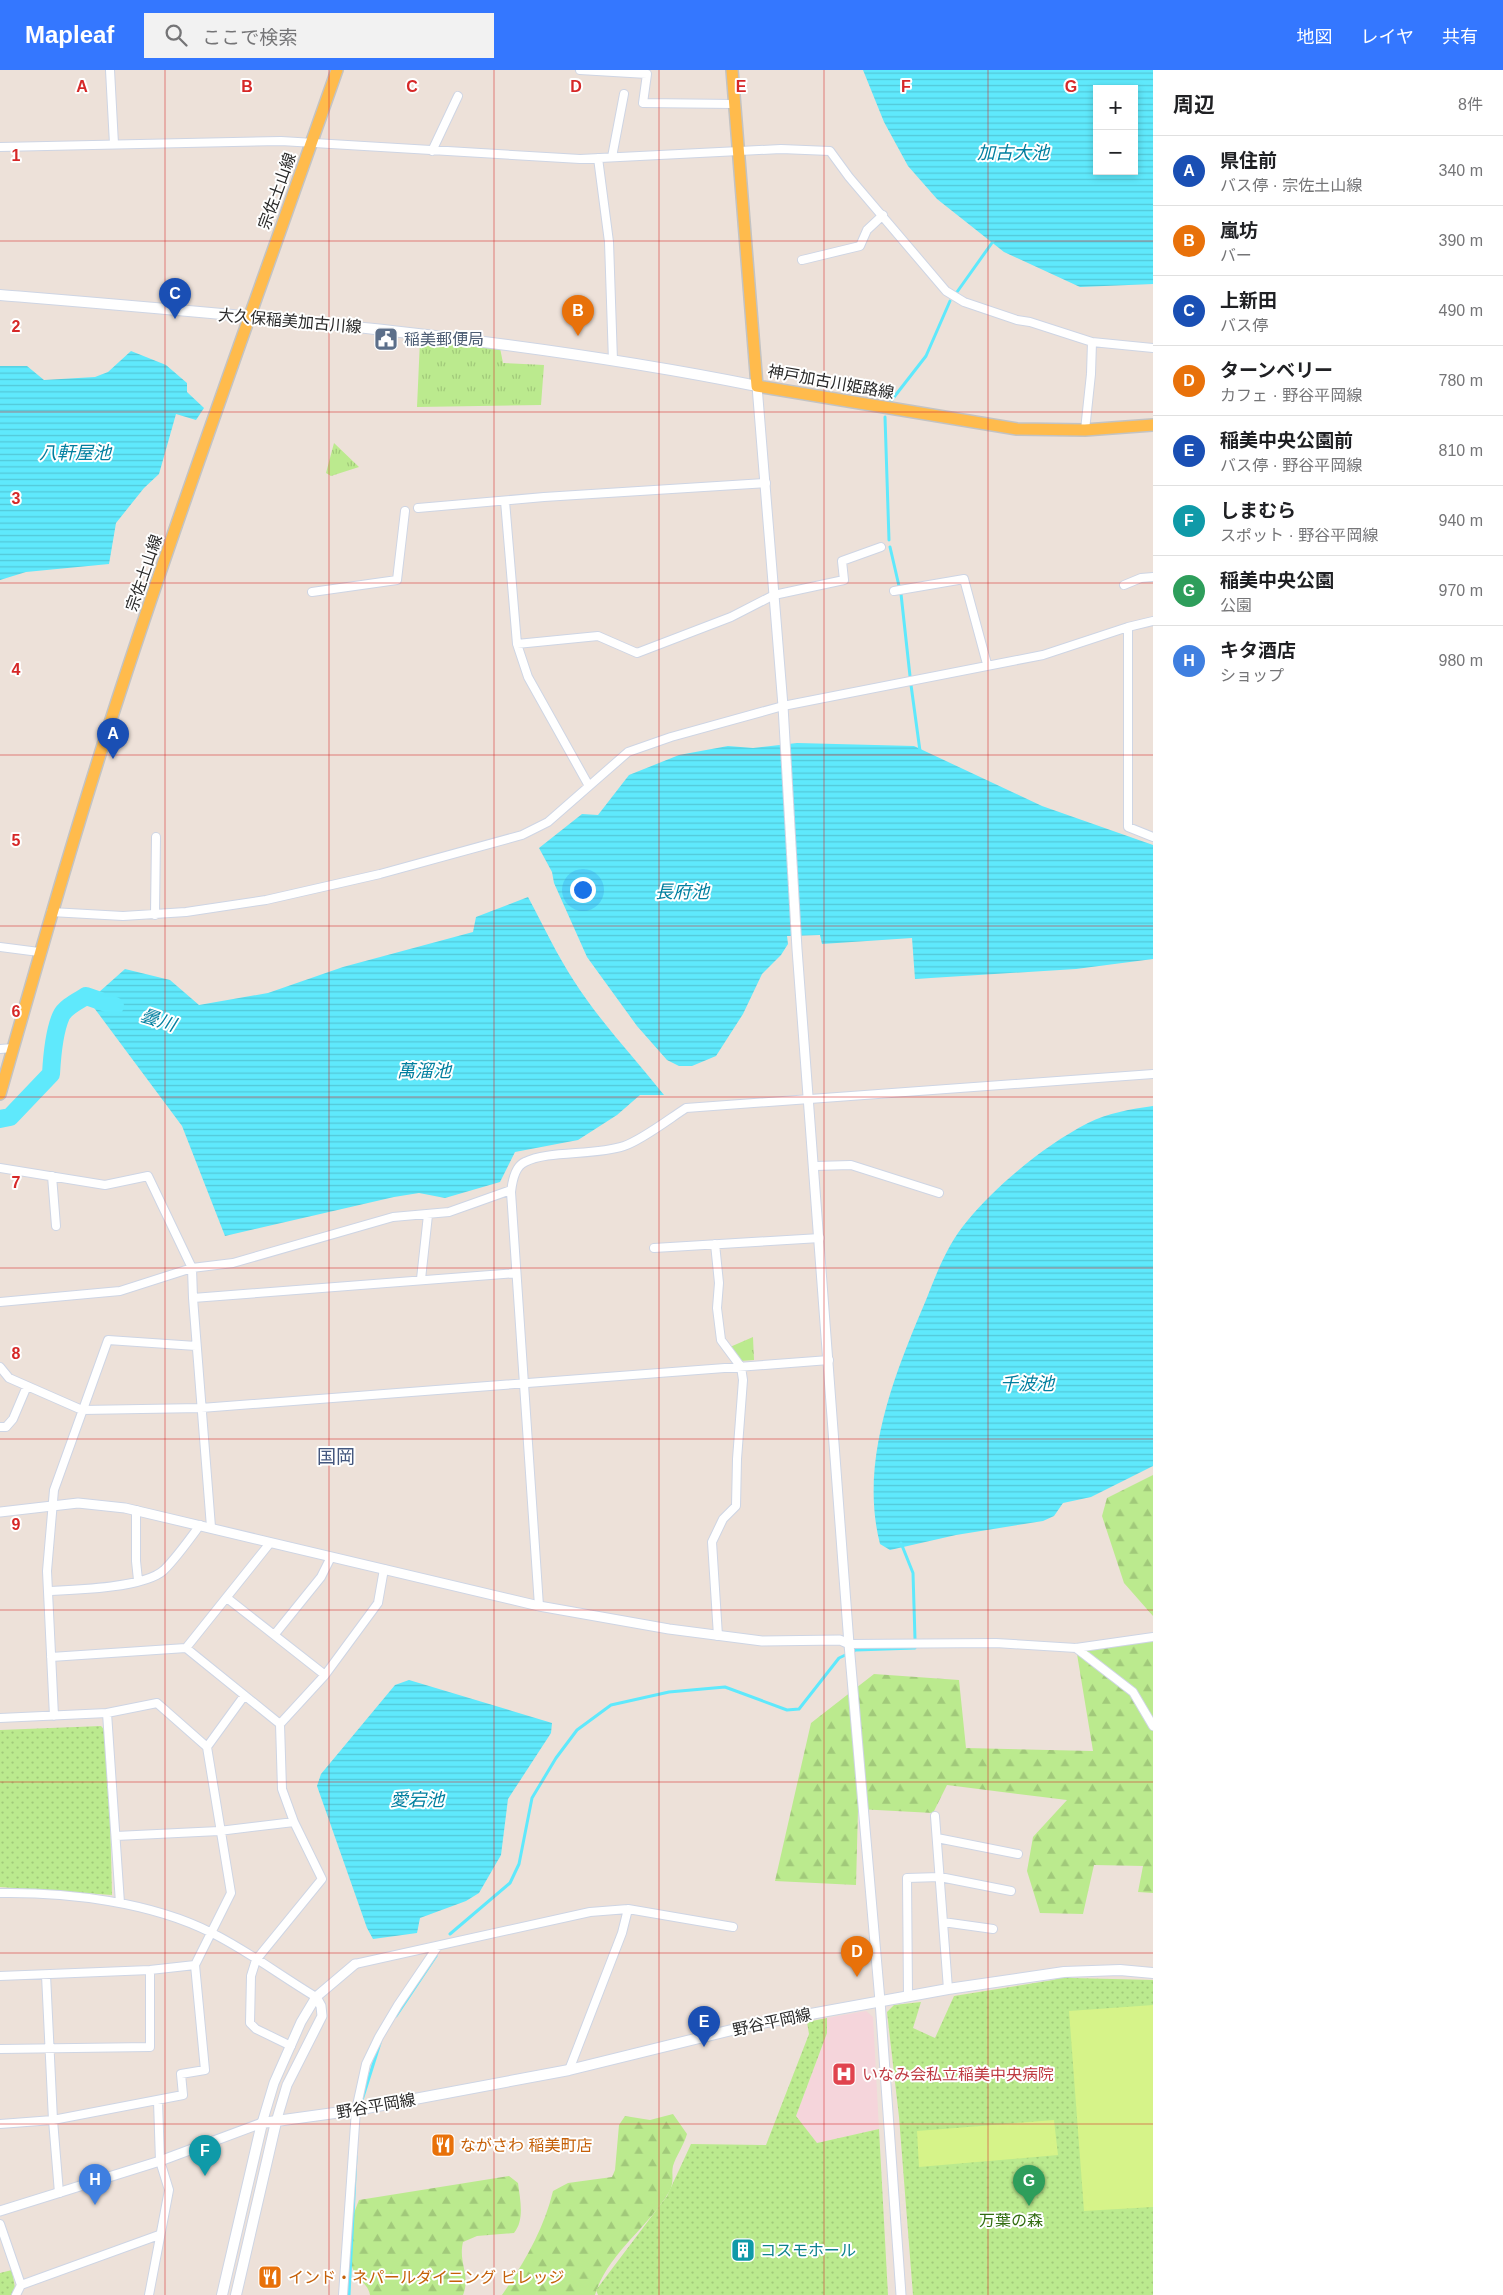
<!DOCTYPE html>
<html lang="ja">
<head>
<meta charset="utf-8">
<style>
  body { margin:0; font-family:Arial,"Noto Sans JP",sans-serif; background:#f2f2f2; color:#202124 }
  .controls { position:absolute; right:15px; top:15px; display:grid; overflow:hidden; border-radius:0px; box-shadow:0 2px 8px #0003 }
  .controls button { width:45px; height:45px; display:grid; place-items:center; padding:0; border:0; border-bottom:1px solid #e0e0e0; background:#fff; color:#202124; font:25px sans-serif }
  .you { position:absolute; left:582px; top:819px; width:18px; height:18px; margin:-12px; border:4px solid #fff; border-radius:50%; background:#1a73e8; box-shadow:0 0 0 8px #1a73e833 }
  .badge { display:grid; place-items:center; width:32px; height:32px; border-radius:50%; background:#3477ff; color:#fff; font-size:16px; font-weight:700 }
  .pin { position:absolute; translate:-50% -41px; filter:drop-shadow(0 1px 2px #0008) }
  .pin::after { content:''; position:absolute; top:26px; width:18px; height:15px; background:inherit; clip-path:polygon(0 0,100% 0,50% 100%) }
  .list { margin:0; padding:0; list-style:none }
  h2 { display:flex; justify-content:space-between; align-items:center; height:65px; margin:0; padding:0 20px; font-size:21px }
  h2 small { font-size:16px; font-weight:400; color:#757577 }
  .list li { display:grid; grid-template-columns:32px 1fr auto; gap:15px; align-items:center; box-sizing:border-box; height:70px; padding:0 20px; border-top:1px solid #e0e0e0 }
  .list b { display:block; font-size:19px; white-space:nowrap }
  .list p { margin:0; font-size:16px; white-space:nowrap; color:#757577 }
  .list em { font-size:16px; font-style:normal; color:#757577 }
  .icon { flex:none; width:28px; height:28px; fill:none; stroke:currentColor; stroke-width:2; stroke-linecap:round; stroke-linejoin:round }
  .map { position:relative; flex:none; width:1153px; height:2225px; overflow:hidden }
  header { display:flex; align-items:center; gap:30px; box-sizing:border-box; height:70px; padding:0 25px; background:#3477ff; color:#fff }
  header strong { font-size:24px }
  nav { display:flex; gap:28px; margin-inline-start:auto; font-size:18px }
  .search { width:350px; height:45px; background:#f2f2f2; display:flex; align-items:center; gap:12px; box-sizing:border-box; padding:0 18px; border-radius:0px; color:#757577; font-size:19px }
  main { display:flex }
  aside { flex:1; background:#fff }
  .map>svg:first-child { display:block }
  .medical { fill:#f5d5db }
  .grass { fill:url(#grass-tufts) }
  .forest { fill:url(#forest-firs) }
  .park { fill:url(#park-dots) }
  .pitch { fill:#d6f389 }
  .water { fill:url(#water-rules); fill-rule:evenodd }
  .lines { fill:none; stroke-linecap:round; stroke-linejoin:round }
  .stream { stroke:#5fe9fc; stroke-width:3 }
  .river { stroke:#5fe9fc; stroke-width:18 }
  .minor-casing { stroke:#ced5e4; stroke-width:10 }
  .tertiary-casing { stroke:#ced5e4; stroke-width:11 }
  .secondary-casing { stroke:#ced5e4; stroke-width:12 }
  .primary-casing { stroke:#c3c3c3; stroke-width:14 }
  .minor { stroke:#fff; stroke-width:8 }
  .tertiary { stroke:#fff; stroke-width:9 }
  .secondary { stroke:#fff; stroke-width:10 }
  .primary { stroke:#ffbb4c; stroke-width:11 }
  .grid { fill:none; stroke:#d62828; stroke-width:1; stroke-opacity:0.55 }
  .labels { text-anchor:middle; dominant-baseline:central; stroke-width:4; stroke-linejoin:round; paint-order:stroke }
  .street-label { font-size:16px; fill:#292929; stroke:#fff }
  .service-label { font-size:16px; fill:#4e5e75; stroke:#fff; text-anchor:start }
  .health-label { font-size:16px; fill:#be3a42; stroke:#fff; text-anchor:start }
  .food-label { font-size:16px; fill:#c56008; stroke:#fff; text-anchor:start }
  .park-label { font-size:16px; fill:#326d11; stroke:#fff }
  .culture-label { font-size:16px; fill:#0d838f; stroke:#fff; text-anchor:start }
  .water-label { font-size:18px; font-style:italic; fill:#017f9f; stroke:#fff }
  .quarter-label { font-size:19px; fill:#44577e; stroke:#fff }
  .grid-label { font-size:16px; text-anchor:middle; font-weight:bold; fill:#d62828; stroke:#fff; stroke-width:4; stroke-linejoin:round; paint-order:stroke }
</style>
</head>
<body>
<header>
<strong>Mapleaf</strong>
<div class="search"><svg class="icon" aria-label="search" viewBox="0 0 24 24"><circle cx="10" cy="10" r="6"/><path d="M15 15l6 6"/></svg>ここで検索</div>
<nav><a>地図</a><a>レイヤ</a><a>共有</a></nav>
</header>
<main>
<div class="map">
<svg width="1153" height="2225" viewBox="0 0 1153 2225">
  <defs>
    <pattern id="grass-tufts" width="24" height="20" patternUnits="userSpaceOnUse" patternTransform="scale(1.25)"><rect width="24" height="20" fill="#bbea8e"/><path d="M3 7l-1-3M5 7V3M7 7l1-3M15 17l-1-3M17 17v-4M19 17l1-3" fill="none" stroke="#a1c97a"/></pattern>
    <pattern id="forest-firs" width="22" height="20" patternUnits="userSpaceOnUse" patternTransform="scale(1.25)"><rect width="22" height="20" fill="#bbea8e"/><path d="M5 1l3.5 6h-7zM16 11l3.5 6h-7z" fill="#a1c97a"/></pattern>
    <pattern id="park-dots" width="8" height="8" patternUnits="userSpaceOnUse" patternTransform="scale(1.25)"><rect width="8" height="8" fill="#bbea8e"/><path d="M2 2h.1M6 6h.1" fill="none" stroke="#a1c97a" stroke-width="1.8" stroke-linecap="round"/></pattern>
    <pattern id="water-rules" width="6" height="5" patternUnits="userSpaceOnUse" patternTransform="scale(1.25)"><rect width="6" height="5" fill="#5fe9fc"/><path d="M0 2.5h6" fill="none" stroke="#53c8d8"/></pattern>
  </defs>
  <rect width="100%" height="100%" fill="#ede1d9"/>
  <path class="medical" d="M 866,1941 L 873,1947 L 879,2059 L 817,2073 L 796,2046 L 827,1963 L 827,1948 Z"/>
  <path class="grass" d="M 420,270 L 500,278 L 503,293 L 544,295 L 541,335 L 417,337 Z
    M 334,373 L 359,397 L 331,406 L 326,403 Z
    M 753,1267 L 754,1290 L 740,1291 L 730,1277 Z"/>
  <path class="forest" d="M 1153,1405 L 1153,1546 L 1124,1513 L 1102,1446 L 1107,1428 Z
    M 1153,1565 L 1153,1823 L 1138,1822 L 1143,1796 L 1094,1795 L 1083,1844 L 1040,1843 L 1027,1801 L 1033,1767 L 1067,1730 L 947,1715 L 933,1743 L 858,1739 L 856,1815 L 775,1811 L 811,1653 L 874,1604 L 959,1610 L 966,1678 L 1093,1681 L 1076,1578 Z
    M 673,2044 L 687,2064 C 684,2075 676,2086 673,2096 C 671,2104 675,2111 669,2122 C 648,2158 607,2184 595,2225 L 502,2225 C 524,2193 544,2159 553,2121 L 568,2113 L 612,2107 L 615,2100 L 619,2055 L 625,2046 L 650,2050 Z
    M 509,2106 L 518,2113 C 520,2129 525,2150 514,2163 L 477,2166 L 463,2172 C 458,2193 471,2205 463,2225 L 370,2225 C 368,2214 360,2212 355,2203 C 342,2180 350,2152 359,2130 Z"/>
  <path class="park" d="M 101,1656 L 108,1664 L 112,1825 L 0,1817 L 0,1660 Z
    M 1065,1906 L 1072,1908 L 1153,1910 L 1153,2225 L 913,2225 L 899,2047 L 887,1942 L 894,1935 L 921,1932 L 913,1958 L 935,1968 L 954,1926 L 1053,1910 Z
    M 827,1948 L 827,1963 L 796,2046 L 817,2073 L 879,2059 L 888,2225 L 598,2225 L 596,2220 L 667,2126 L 691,2074 L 766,2075 L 809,1964 L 807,1952 Z
    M 12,2200 L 15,2218 L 12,2225 L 0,2225 L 0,2203 Z"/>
  <path class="pitch" d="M 1153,1935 L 1153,2137 L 1084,2141 L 1069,1941 Z
    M 1054,2050 L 1058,2085 L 919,2097 L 917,2061 Z"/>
  <path class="water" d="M 863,0 L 1153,0 L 1153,214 L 1080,217 L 1004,182 L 937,129 L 908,96 L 884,52 ZM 1097,19 L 1134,19 L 1134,101 L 1097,101 Z
    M 131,281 L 166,295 L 187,313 L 187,322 L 204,338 L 196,350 L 176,344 L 159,404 L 144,418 L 116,453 L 109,494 L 26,502 L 0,510 L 0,296 L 27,296 L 44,310 L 95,307 L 108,302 Z
    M 797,673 L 914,676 L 1042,736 L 1153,775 L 1153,889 L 1076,899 L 915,909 L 912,868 L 822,874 L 820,865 L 787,866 L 788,874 L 781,885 L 762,904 L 743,944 L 716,986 L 692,996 L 679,996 L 667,990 L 637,956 L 587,887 L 554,813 L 552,802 L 539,778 L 582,744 L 598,745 L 629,705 L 679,685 L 728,676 L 753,678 Z
    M 528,827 C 543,855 557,885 574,911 C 600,952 634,987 664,1025 L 640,1025 L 617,1045 L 578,1070 L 515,1082 L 500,1112 L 445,1128 L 419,1123 L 394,1127 L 225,1166 L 182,1056 L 89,931 L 125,899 L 170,910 L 199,935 L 268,923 L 343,897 L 473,862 L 476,847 Z
    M 1153,1036 L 1153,1396 L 1091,1427 L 1063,1433 L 1054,1446 L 1043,1451 L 956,1465 L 890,1480 L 880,1474 C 859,1392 894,1305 926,1230 C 937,1202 948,1173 968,1150 C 998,1114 1045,1075 1088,1053 C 1108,1043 1131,1039 1153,1036 Z
    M 409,1610 L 552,1653 L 551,1663 L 508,1729 L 501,1785 L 479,1823 L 466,1831 L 420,1848 L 417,1863 L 373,1869 L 367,1858 L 317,1716 L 321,1704 L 395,1615 Z"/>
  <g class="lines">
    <path class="stream" d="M 957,222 L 994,170
      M 891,331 L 926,286 L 950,231
      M 885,347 L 889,470
      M 890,477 L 899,516
      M 901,524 L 910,606
      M 911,615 L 920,681
      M 901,1473 L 913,1503 L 915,1569
      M 450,1864 L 510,1813 L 519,1794 L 532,1728 L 556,1688 L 577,1660 L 611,1635 L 669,1622 L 725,1617 L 787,1640 L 799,1639 L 839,1588 L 856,1580 L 915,1578
      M 396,1946 L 436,1886
      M 362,2030 L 380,1973
      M 349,2225 L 356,2086"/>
    <path class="river" d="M 0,1049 L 10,1047 L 51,1004 C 52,986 54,962 61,946 C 65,937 78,931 86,926 L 115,936"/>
    <g class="minor-casing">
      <path id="minor" d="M 110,0 L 114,74
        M 580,0 L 647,4 L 643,33 L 734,34
        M 0,77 L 281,71 L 580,89 L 781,79 L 830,81 L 849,107 L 946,221 L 964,232 L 1017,250 L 1030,252 L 1092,272 L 1153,278
        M 432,81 L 458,26
        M 612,87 L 624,24
        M 598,88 L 609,172 L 613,291
        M 802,190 L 860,176 L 867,160 L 883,145
        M 1085,360 L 1091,304 L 1092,272
        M 505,431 L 517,574 L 528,607 L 589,716
        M 418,438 L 544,427 L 766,413
        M 1124,515 L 1141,508 L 1153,507
        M 894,521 L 964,509 L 987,594
        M 312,522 L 397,510 L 405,441
        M 1128,557 L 1128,757 L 1153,767
        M 517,574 L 598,566 L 637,583 L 731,547 L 774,525 L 844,510 L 842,491 L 881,477
        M 51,842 L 123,846 L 186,842 L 266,830 L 380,804 L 522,765 L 548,752 L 628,682 L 671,667 L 783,636 L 1043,585 L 1128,557 L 1153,551
        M 155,845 L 156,767
        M 0,877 L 39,882
        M 0,979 L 13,978
        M 815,1096 L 851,1095 L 939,1123
        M 0,1098 L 105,1115 L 148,1106 L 192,1198 L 193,1228 L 211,1457
        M 52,1106 L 56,1156
        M 715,1174 L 719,1213 L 717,1238 L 721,1270 L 741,1297 L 743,1310 L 737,1389 L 736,1436 L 723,1449 L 712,1472 L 718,1566
        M 654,1178 L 820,1168
        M 421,1209 L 428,1145
        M 193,1228 L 516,1203
        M 0,1232 L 120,1221 L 192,1198 L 233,1193 L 393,1147 L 449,1142 L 511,1120
        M 0,1297 L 9,1308 L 82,1340 L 201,1338 L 829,1290
        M 0,1357 L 6,1357 L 13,1349 L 27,1316
        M 136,1440 L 136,1491 L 138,1510
        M 48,1521 C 74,1520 145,1518 164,1500 C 177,1487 189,1470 200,1455
        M 227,1528 L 325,1605
        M 539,1536 L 511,1122 C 512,1113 515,1096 525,1092 C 548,1080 595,1086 624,1076 C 642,1070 669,1049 686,1038 L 1153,1004
        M 275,1564 L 321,1507 L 331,1487
        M 849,1574 L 996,1573 L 1076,1578 L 1153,1567
        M 186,1578 L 270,1473
        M 1076,1578 L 1133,1622 L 1153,1656
        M 51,1587 L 186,1578 L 280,1654
        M 54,1646 L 47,1501 L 54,1420 L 108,1270 L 196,1276
        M 0,1648 L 107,1643 L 120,1833
        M 207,1677 L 244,1626
        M 935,1746 L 948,1919
        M 116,1766 L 219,1761 L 294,1752
        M 937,1768 L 1018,1784
        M 0,1823 C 68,1822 151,1832 212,1863 C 248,1881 281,1906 316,1927
        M 628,1839 L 733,1857
        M 943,1852 L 993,1859
        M 355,1894 L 590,1842 L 628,1839 L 622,1863 L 569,2000
        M 46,1905 L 53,2050 L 59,2123
        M 0,1906 L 150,1900 L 195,1895
        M 908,1926 L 907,1808 L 940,1807 L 1011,1821
        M 291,1976 L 256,1959 L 250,1953 L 251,1906 L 256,1890 L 322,1809 L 294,1752 L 282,1719 L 280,1654 L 325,1605 L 378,1533 L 384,1499
        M 0,1979 L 150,1977 L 150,1900
        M 0,2054 L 53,2050 L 183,2025 L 181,2004 L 205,2000 L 195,1895 L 231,1823 L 207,1677 L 157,1633 L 107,1643
        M 0,2154 L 21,2215 L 16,2225
        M 21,2215 L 159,2165
        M 149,2225 L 169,2120 L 160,2091 L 158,2031
        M 343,2225 L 356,2040 L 366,1994 L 379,1967 L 398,1935 L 438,1876"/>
    </g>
    <g class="tertiary-casing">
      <path id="tertiary" d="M 757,316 L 783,636 L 797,879 L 849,1574 L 880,1931 L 901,2225
        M 0,1442 L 78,1433 L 125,1438 L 539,1536 L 669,1559 L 762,1571 L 840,1570 L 849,1574
        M 276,2052 L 287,2015 L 322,1946 L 321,1936 L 316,1927
        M 0,2141 L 160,2091 L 262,2053 L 274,2013 L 301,1952 L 316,1927 L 355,1894"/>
    </g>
    <g class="secondary-casing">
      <path id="secondary" d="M 0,225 C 253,246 508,266 757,316
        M 222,2225 L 262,2053 L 356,2040 L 569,2000 L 756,1954 L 948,1919 L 1064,1902 L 1120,1900 L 1153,1903
        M 236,2225 L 276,2052"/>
    </g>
    <g class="primary-casing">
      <path id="primary" d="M 732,0 L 757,316 L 1017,359 L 1085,360 L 1153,355
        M 0,1024 C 39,888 77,753 121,619 C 189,411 265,206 337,0"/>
    </g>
    <use href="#minor" class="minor"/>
    <use href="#tertiary" class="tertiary"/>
    <use href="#secondary" class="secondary"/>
    <use href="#primary" class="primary"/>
  </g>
  <path class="grid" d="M 165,0 L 165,2225M 329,0 L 329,2225M 494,0 L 494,2225M 659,0 L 659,2225M 824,0 L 824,2225M 988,0 L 988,2225M 0,171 L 1153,171M 0,342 L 1153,342M 0,513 L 1153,513M 0,685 L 1153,685M 0,856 L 1153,856M 0,1027 L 1153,1027M 0,1198 L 1153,1198M 0,1369 L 1153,1369M 0,1540 L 1153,1540M 0,1712 L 1153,1712M 0,1883 L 1153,1883M 0,2054 L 1153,2054"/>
  <defs>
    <g id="civic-square" transform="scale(1.25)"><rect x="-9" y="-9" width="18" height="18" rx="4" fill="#5c6f8a" stroke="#fff"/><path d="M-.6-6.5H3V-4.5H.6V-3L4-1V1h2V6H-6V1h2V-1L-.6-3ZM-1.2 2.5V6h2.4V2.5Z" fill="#fff"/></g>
    <g id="hospital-square" transform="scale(1.25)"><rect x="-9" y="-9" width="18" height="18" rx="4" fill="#e0444e" stroke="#fff"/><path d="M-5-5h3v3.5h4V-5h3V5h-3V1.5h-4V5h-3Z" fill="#fff"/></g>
    <g id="restaurant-square" transform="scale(1.25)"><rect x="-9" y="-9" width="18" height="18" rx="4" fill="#e8710a" stroke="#fff"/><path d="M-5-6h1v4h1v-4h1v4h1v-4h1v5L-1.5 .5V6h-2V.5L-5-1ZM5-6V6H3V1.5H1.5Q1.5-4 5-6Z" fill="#fff"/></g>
    <g id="building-square" transform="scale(1.25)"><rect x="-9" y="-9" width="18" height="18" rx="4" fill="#0f9aa8" stroke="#fff"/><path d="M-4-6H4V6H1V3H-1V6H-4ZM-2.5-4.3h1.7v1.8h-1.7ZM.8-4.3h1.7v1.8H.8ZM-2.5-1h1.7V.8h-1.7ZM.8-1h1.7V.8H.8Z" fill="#fff"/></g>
  </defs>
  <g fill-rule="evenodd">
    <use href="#civic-square" x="386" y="269"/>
    <use href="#hospital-square" x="844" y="2004"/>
    <use href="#restaurant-square" x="443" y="2075"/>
    <use href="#building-square" x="743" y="2180"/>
    <use href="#restaurant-square" x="270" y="2207"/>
  </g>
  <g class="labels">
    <g class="street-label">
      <text transform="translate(277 121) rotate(-70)">宗佐土山線</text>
      <text transform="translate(290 251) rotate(5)">大久保稲美加古川線</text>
      <text transform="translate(831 312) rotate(10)">神戸加古川姫路線</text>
      <text transform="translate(144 503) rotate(-71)">宗佐土山線</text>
      <text transform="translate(772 1952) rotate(-12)">野谷平岡線</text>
      <text transform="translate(376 2036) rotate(-10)">野谷平岡線</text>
    </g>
    <g class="service-label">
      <text x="404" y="269">稲美郵便局</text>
    </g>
    <g class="health-label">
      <text x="862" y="2004">いなみ会私立稲美中央病院</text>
    </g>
    <g class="food-label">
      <text x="460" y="2075">ながさわ 稲美町店</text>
      <text x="288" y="2207">インド・ネパールダイニング ビレッジ</text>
    </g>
    <g class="park-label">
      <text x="1011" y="2150">万葉の森</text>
    </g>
    <g class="culture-label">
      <text x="760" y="2180">コスモホール</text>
    </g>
    <g class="water-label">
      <text x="1013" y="83">加古大池</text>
      <text x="75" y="383">八軒屋池</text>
      <text x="682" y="822">長府池</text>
      <text transform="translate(158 950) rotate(18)">曇川</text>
      <text x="424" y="1001">萬溜池</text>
      <text x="1027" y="1314">千波池</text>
      <text x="417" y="1730">愛宕池</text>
    </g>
    <g class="quarter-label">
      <text x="336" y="1386">国岡</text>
    </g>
  </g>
  <g class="grid-label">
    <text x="82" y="22">A</text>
    <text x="247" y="22">B</text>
    <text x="412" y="22">C</text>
    <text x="576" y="22">D</text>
    <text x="741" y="22">E</text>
    <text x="906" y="22">F</text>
    <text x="1071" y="22">G</text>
    <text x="16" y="91">1</text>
    <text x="16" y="262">2</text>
    <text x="16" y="434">3</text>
    <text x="16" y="605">4</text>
    <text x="16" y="776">5</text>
    <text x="16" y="947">6</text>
    <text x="16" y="1118">7</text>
    <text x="16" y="1289">8</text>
    <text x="16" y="1460">9</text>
  </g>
</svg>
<div class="controls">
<button>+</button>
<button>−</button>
</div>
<div class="you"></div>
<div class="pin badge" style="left:113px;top:689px;background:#1a4fb4">A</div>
<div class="pin badge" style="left:578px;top:266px;background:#e8710a">B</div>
<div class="pin badge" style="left:175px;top:249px;background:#1a4fb4">C</div>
<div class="pin badge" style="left:857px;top:1907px;background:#e8710a">D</div>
<div class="pin badge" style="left:704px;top:1977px;background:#1a4fb4">E</div>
<div class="pin badge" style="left:205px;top:2106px;background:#0f9aa8">F</div>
<div class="pin badge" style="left:1029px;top:2136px;background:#2e9e5b">G</div>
<div class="pin badge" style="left:95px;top:2135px;background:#3f7fe0">H</div>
</div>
<aside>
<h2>周辺<small>8件</small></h2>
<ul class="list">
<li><span class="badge" style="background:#1a4fb4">A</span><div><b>県住前</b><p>バス停 · 宗佐土山線</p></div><em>340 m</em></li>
<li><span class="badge" style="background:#e8710a">B</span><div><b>嵐坊</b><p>バー</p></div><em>390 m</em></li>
<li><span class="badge" style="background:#1a4fb4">C</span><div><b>上新田</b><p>バス停</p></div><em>490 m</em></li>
<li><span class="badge" style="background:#e8710a">D</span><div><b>ターンベリー</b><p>カフェ · 野谷平岡線</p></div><em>780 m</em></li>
<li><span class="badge" style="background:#1a4fb4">E</span><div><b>稲美中央公園前</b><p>バス停 · 野谷平岡線</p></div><em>810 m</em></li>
<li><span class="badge" style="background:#0f9aa8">F</span><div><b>しまむら</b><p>スポット · 野谷平岡線</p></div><em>940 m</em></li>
<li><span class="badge" style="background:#2e9e5b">G</span><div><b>稲美中央公園</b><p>公園</p></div><em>970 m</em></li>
<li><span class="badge" style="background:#3f7fe0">H</span><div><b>キタ酒店</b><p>ショップ</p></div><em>980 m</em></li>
</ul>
</aside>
</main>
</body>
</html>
